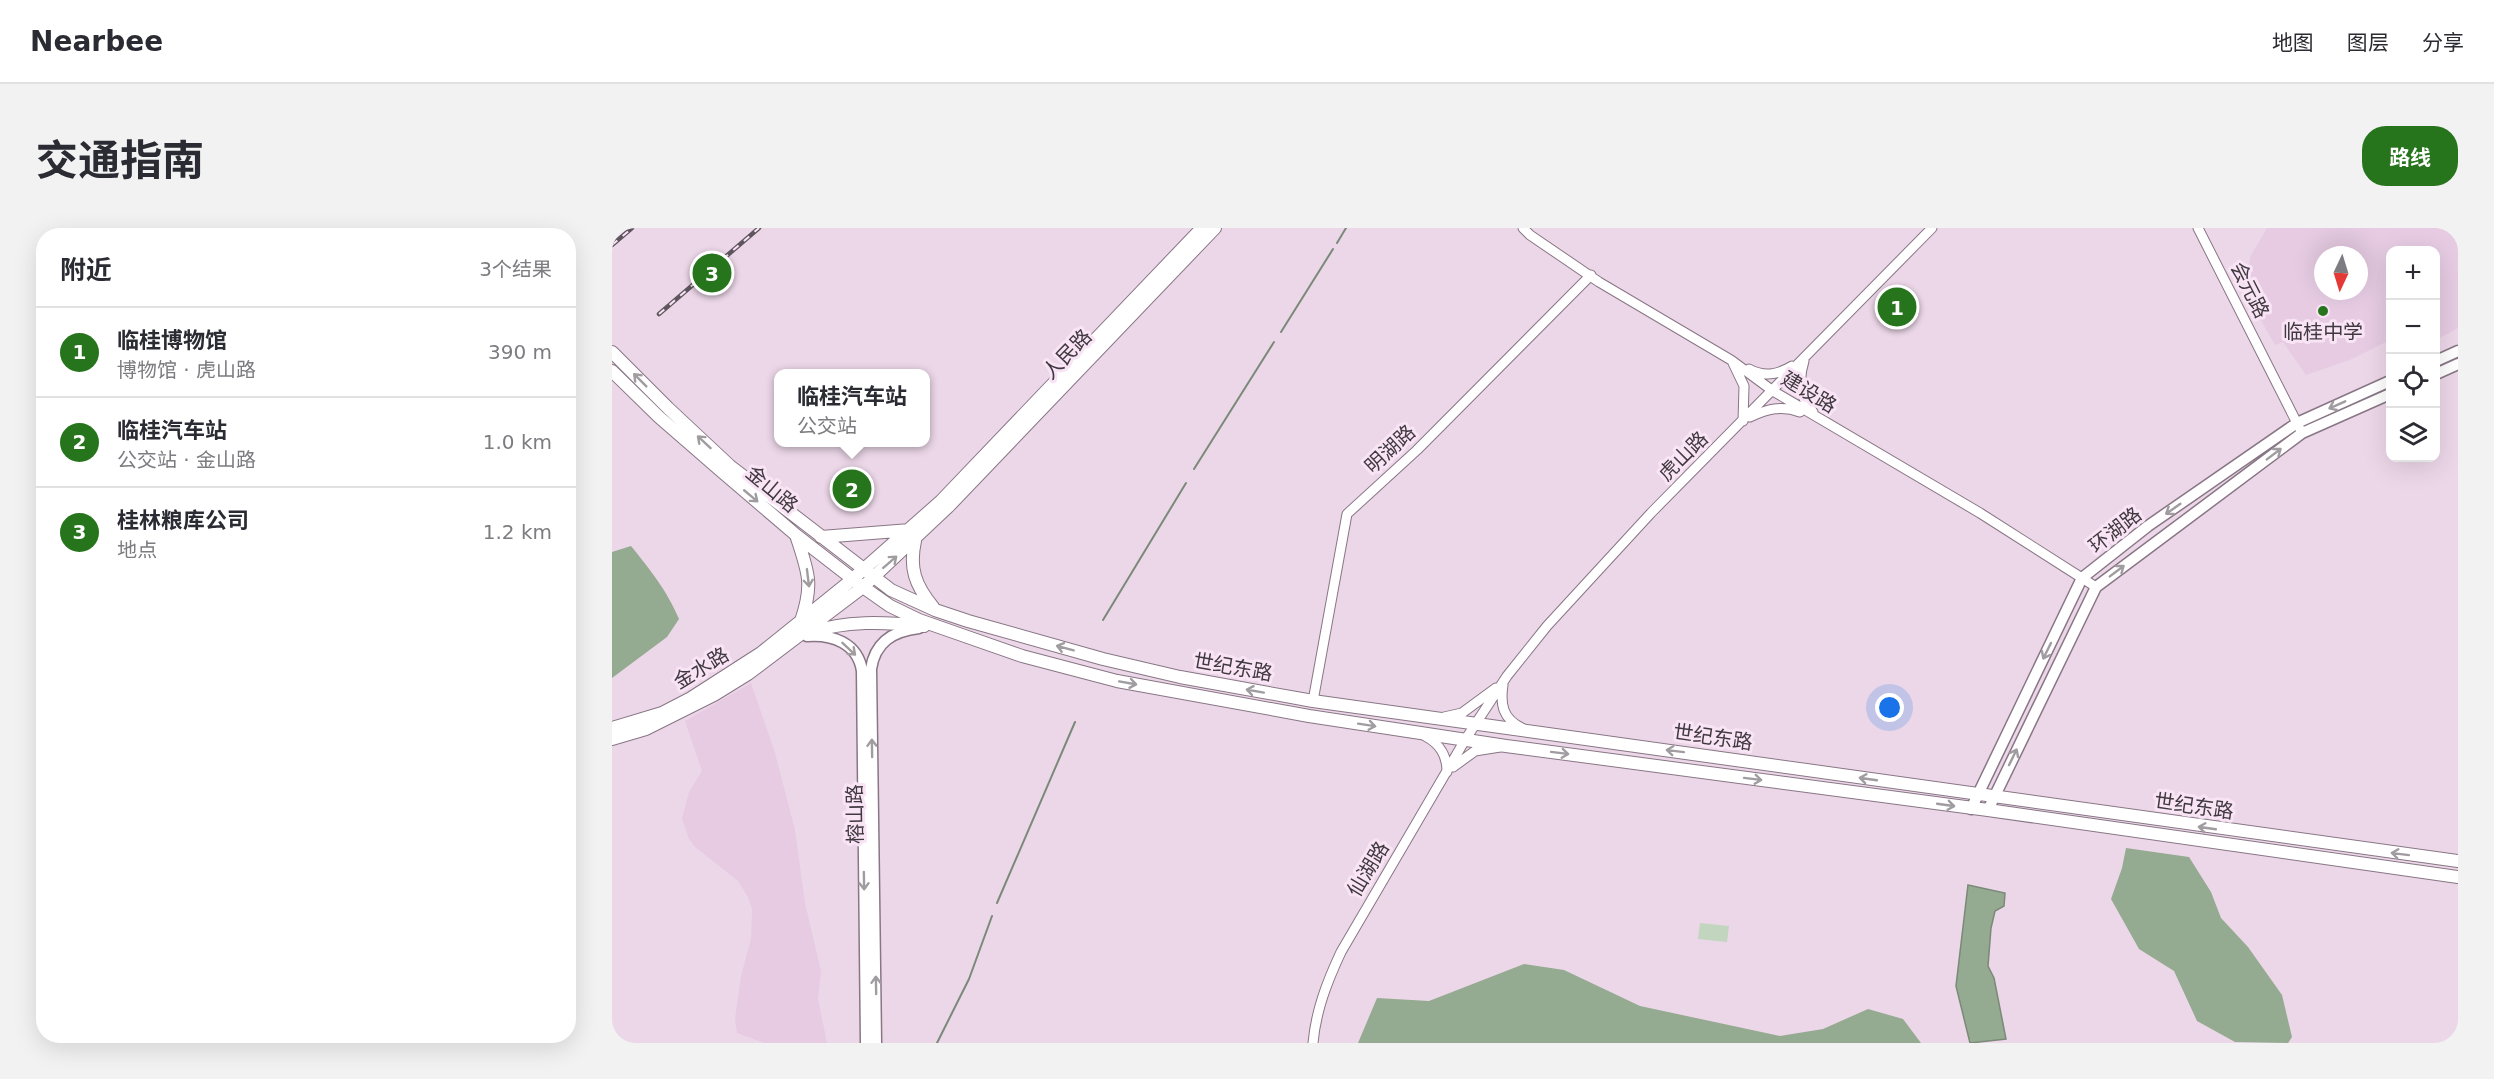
<!DOCTYPE html>
<html lang="zh">
<head>
<meta charset="utf-8">
<style>
  body { margin:0; font-family:"DejaVu Sans","Noto Sans SC",sans-serif; background:#f2f2f3; color:#2b2b33 }
  .controls { position:absolute; right:18px; top:18px; display:grid; overflow:hidden; border-radius:12px; box-shadow:0 6px 24px #0002 }
  .controls button { width:54px; height:54px; display:grid; place-items:center; padding:0; border:0; border-bottom:2px solid #e1e1e2; background:#fff; color:#2b2b33; font:30px sans-serif }
  .compass { position:absolute; left:1702px; top:18px; width:54px; height:54px; border-radius:50%; background:#fff; box-shadow:0 6px 24px #0002; rotate:184deg }
  .you { position:absolute; left:1278px; top:480px; width:21px; height:21px; margin:-15px; border:4px solid #fff; border-radius:50%; background:#1a73e8; box-shadow:0 0 0 9px #1a73e833 }
  .badge { display:grid; place-items:center; width:39px; height:39px; border-radius:50%; background:#26741c; color:#fff; font-size:20px; font-weight:700 }
  .pin { position:absolute; translate:-50% -50%; border:3px solid #fff; box-shadow:0 2px 6px #0006 }
  .popup { position:absolute; left:162px; top:141px; width:156px; height:78px; box-sizing:border-box; display:grid; place-content:center; border-radius:12px; background:#fff; filter:drop-shadow(0 2px 4px #0005); font-size:20px; white-space:nowrap; color:#7c7c81 }
  .popup b { font-size:22px; color:#2b2b33 }
  .popup::after { content:''; position:absolute; left:50%; top:100%; margin-left:-12px; border:12px solid transparent; border-top-color:#fff }
  .list { margin:0; padding:0; list-style:none }
  h2 { display:flex; justify-content:space-between; align-items:center; height:78px; margin:0; padding:0 24px; font-size:26px }
  h2 small { font-size:20px; font-weight:400; color:#7c7c81 }
  .list li { display:grid; grid-template-columns:39px 1fr auto; gap:18px; align-items:center; box-sizing:border-box; height:90px; padding:0 24px; border-top:2px solid #e1e1e2 }
  .list b { display:block; font-size:22px; white-space:nowrap }
  .list p { margin:0; font-size:20px; white-space:nowrap; color:#7c7c81 }
  .list em { font-size:20px; font-style:normal; color:#7c7c81 }
  .icon { flex:none; width:33px; height:33px; fill:none; stroke:currentColor; stroke-width:2; stroke-linecap:round; stroke-linejoin:round }
  .map { position:relative; flex:none; width:1846px; height:815px; overflow:hidden; border-radius:24px }
  header { display:flex; align-items:center; gap:36px; box-sizing:border-box; height:84px; padding:0 30px; background:#fff; border-bottom:2px solid #e1e1e2 }
  header strong { font-size:28px }
  nav { display:flex; gap:33px; margin-inline-start:auto; font-size:21px }
  .intro { display:flex; align-items:center; justify-content:space-between; box-sizing:border-box; height:144px; padding:0 36px }
  h1 { margin:0; font-size:42px }
  .button { padding:15px 27px; border-radius:24px; background:#26741c; color:#fff; font-size:21px; font-weight:700 }
  main { display:flex; gap:36px; padding:0 36px }
  aside { flex:1; background:#fff; border-radius:24px; box-shadow:0 6px 24px #0002 }
  .map>svg:first-child { display:block }
  .built { fill:#e6cbe2; fill-rule:evenodd }
  .green { fill:#c1d5bf }
  .forest { fill:#94aa91 }
  .water { fill:#94ab91; stroke:#7b8979; stroke-width:1.5 }
  .lines { fill:none; stroke-linecap:round; stroke-linejoin:round }
  .stream { stroke:#7b8979; stroke-width:2 }
  .tertiary-casing { stroke:#887685; stroke-width:11 }
  .secondary-casing { stroke:#887685; stroke-width:13 }
  .primary-casing { stroke:#887685; stroke-width:14 }
  .tertiary { stroke:#fff; stroke-width:9 }
  .secondary { stroke:#fff; stroke-width:10 }
  .primary { stroke:#fff; stroke-width:12 }
  .rail-casing { stroke:#5f555d; stroke-width:4.5 }
  .rail { stroke:#f9e4f6; stroke-width:2; stroke-dasharray:7; stroke-linecap:butt }
  .oneway { stroke:#a09ca0 }
  .poi-dot { fill:#26741c; stroke:#f9e4f6; stroke-width:2 }
  .labels { text-anchor:middle; dominant-baseline:central; stroke-width:6; stroke-linejoin:round; paint-order:stroke }
  .street-label { font-size:20px; fill:#413940; stroke:#f9e4f6 }
  .poi-label { font-size:20px; fill:#413940; stroke:#f9e4f6 }
</style>
</head>
<body>
<header>
<strong>Nearbee</strong>
<nav><a>地图</a><a>图层</a><a>分享</a></nav>
</header>
<div class="intro"><h1>交通指南</h1><a class="button">路线</a></div>
<main>
<aside>
<h2>附近<small>3个结果</small></h2>
<ul class="list">
<li><span class="badge">1</span><div><b>临桂博物馆</b><p>博物馆 · 虎山路</p></div><em>390 m</em></li>
<li><span class="badge">2</span><div><b>临桂汽车站</b><p>公交站 · 金山路</p></div><em>1.0 km</em></li>
<li><span class="badge">3</span><div><b>桂林粮库公司</b><p>地点</p></div><em>1.2 km</em></li>
</ul>
</aside>
<div class="map">
<svg width="1846" height="815" viewBox="0 0 1846 815">
  <rect width="100%" height="100%" fill="#ecd7e8"/>
  <path class="built" d="M 1655,0 L 1846,0 L 1846,100 L 1824,112 L 1824,22 L 1778,22 L 1778,112 L 1740,131 L 1694,147 L 1671,114 L 1663,117 L 1634,66 L 1638,29 ZM 1711,27 L 1747,27 L 1747,63 L 1711,63 Z
    M 139,455 L 163,525 L 183,602 L 193,675 L 209,743 L 206,771 L 215,815 L 152,815 L 125,805 L 123,791 L 129,748 L 139,711 L 140,681 L 136,669 L 126,653 L 83,619 L 77,611 L 70,591 L 77,564 L 90,543 L 73,493 Z"/>
  <path class="green" d="M 1088,695 L 1117,698 L 1115,714 L 1086,711 Z"/>
  <path class="forest" d="M 19,318 C 39,343 54,361 67,391 L 55,409 L 0,450 L 0,324 Z
    M 1514,620 L 1577,629 L 1599,664 L 1609,690 L 1636,719 L 1670,767 L 1680,809 L 1676,815 L 1623,814 L 1585,793 L 1562,743 L 1527,721 L 1499,671 L 1510,640 Z
    M 912,736 L 952,742 L 1028,778 L 1168,808 L 1211,801 L 1256,781 L 1291,791 L 1309,815 L 746,815 L 765,770 L 817,773 Z"/>
  <path class="water" d="M 1356,657 L 1393,665 L 1392,678 L 1383,683 L 1379,700 L 1376,738 L 1382,750 L 1394,811 L 1358,815 L 1344,758 Z"/>
  <g class="lines">
    <path class="stream" d="M 725,15 L 734,0
      M 669,104 L 721,21
      M 582,241 L 662,114
      M 491,392 L 574,255
      M 385,675 L 463,494
      M 325,815 L 357,751 L 380,688"/>
    <g class="tertiary-casing">
      <path id="tertiary" d="M 911,0 L 918,7 L 987,54 L 1119,132 L 1161,163 L 1368,285 L 1484,359
        M 1586,0 L 1690,205
        M 1192,133 C 1186,152 1188,170 1201,184
        M 1121,135 L 1132,158 L 1131,193
        M 1137,141 C 1152,149 1165,147 1180,138
        M 1138,189 C 1155,181 1170,177 1188,184
        M 891,457 C 888,477 891,491 910,500
        M 701,473 L 735,286 L 805,222 L 979,47
        M 832,489 L 850,485 L 884,460
        M 813,508 C 828,516 835,527 835,544
        M 841,539 L 863,523 L 888,519
        M 701,815 C 704,782 715,754 729,724 L 853,512 L 895,448 L 935,398 L 1039,285 L 1320,0"/>
    </g>
    <g class="secondary-casing">
      <path id="secondary" d="M 1824,133 L 1846,123
        M 1824,146 L 1846,136
        M 195,408 C 220,406 246,415 250,443 L 254,815
        M 1359,581 L 1470,350 L 1536,298 L 1685,195 L 1778,153
        M 1376,582 L 1484,359 L 1690,205 L 1778,166
        M 264,815 L 259,441 C 263,414 281,403 307,400"/>
    </g>
    <g class="primary-casing">
      <path id="primary" d="M 0,124 L 56,180 L 118,238 L 279,362 L 323,382 L 356,393 L 491,431 L 568,449 L 701,473 L 1846,633
        M 0,143 L 47,189 L 108,242 L 184,307 L 251,359 L 278,378 L 307,392 L 410,428 L 505,453 L 697,488 L 894,518 L 1376,582 L 1846,649
        M 184,307 C 196,344 202,355 189,393
        M 209,309 L 298,302
        M 303,313 C 297,340 303,357 321,379
        M 196,405 C 234,392 272,394 312,398
        M 0,500 L 50,485 L 79,470 L 149,425 L 236,355 L 329,273 L 590,0
        M 0,511 L 34,501 L 102,467 L 136,446 L 251,359 L 336,279 L 603,0"/>
    </g>
    <use href="#tertiary" class="tertiary"/>
    <use href="#secondary" class="secondary"/>
    <use href="#primary" class="primary"/>
    <g class="rail-casing">
      <path id="rail" d="M 0,2 L 3,0
        M 0,17 L 20,0
        M 47,86 L 147,0"/>
    </g>
    <use href="#rail" class="rail"/>
  </g>
  <defs><path id="oneway-shaft" d="M-6 0H5M1.5-3L5.5 0L1.5 3" fill="none" stroke-width="1.6" stroke-linecap="round" stroke-linejoin="round" transform="scale(1.5)"/></defs>
  <g class="oneway">
    <use href="#oneway-shaft" transform="translate(28 152) rotate(-135)"/>
    <use href="#oneway-shaft" transform="translate(1725 177) rotate(156)"/>
    <use href="#oneway-shaft" transform="translate(92 214) rotate(-137)"/>
    <use href="#oneway-shaft" transform="translate(1662 226) rotate(-37)"/>
    <use href="#oneway-shaft" transform="translate(139 268) rotate(40)"/>
    <use href="#oneway-shaft" transform="translate(1561 281) rotate(145)"/>
    <use href="#oneway-shaft" transform="translate(278 334) rotate(-41)"/>
    <use href="#oneway-shaft" transform="translate(1505 343) rotate(-37)"/>
    <use href="#oneway-shaft" transform="translate(196 350) rotate(83)"/>
    <use href="#oneway-shaft" transform="translate(453 420) rotate(-165)"/>
    <use href="#oneway-shaft" transform="translate(237 421) rotate(43)"/>
    <use href="#oneway-shaft" transform="translate(1435 423) rotate(116)"/>
    <use href="#oneway-shaft" transform="translate(516 455) rotate(10)"/>
    <use href="#oneway-shaft" transform="translate(643 463) rotate(-170)"/>
    <use href="#oneway-shaft" transform="translate(755 497) rotate(9)"/>
    <use href="#oneway-shaft" transform="translate(260 520) rotate(-91)"/>
    <use href="#oneway-shaft" transform="translate(1063 523) rotate(-173)"/>
    <use href="#oneway-shaft" transform="translate(948 525) rotate(7)"/>
    <use href="#oneway-shaft" transform="translate(1401 529) rotate(-64)"/>
    <use href="#oneway-shaft" transform="translate(1141 551) rotate(7)"/>
    <use href="#oneway-shaft" transform="translate(1256 551) rotate(-172)"/>
    <use href="#oneway-shaft" transform="translate(1334 577) rotate(8)"/>
    <use href="#oneway-shaft" transform="translate(1595 600) rotate(-172)"/>
    <use href="#oneway-shaft" transform="translate(1788 626) rotate(-173)"/>
    <use href="#oneway-shaft" transform="translate(252 653) rotate(89)"/>
    <use href="#oneway-shaft" transform="translate(264 757) rotate(-91)"/>
  </g>
  <circle class="poi-dot" cx="1711" cy="83" r="6"/>
  <g class="labels">
    <g class="street-label">
      <text transform="translate(1638 62) rotate(63)">会元路</text>
      <text transform="translate(455 126) rotate(-46)">人民路</text>
      <text transform="translate(1197 164) rotate(31)">建设路</text>
      <text transform="translate(778 221) rotate(-43)">明湖路</text>
      <text transform="translate(1071 228) rotate(-45)">虎山路</text>
      <text transform="translate(160 261) rotate(40)">金山路</text>
      <text transform="translate(1503 302) rotate(-38)">环湖路</text>
      <text transform="translate(621 439) rotate(10)">世纪东路</text>
      <text transform="translate(89 440) rotate(-31)">金水路</text>
      <text transform="translate(1101 509) rotate(8)">世纪东路</text>
      <text transform="translate(1582 578) rotate(8)">世纪东路</text>
      <text transform="translate(243 586) rotate(-91)">榕山路</text>
      <text transform="translate(756 641) rotate(-59)">仙湖路</text>
    </g>
    <g class="poi-label">
      <text x="1711" y="104">临桂中学</text>
    </g>
  </g>
</svg>
<div class="controls">
<button>+</button>
<button>−</button>
<button><svg class="icon" aria-label="locate" viewBox="0 0 24 24"><circle cx="12" cy="12" r="6"/><path d="M12 2v4M12 18v4M2 12h4M18 12h4"/></svg></button>
<button><svg class="icon" aria-label="layers" viewBox="0 0 24 24"><path d="M12 4l9 5-9 5-9-5zM3 14l9 5 9-5"/></svg></button>
</div>
<svg class="compass" viewBox="-18 -18 36 36"><path d="M0-13l5 13h-10z" fill="#e53935"/><path d="M0 13l5-13h-10z" fill="#7c7c81"/></svg>
<div class="you"></div>
<div class="pin badge" style="left:1285px;top:79px">1</div>
<div class="pin badge" style="left:240px;top:261px">2</div>
<div class="popup"><b>临桂汽车站</b>公交站</div>
<div class="pin badge" style="left:100px;top:45px">3</div>
</div>
</main>
</body>
</html>
